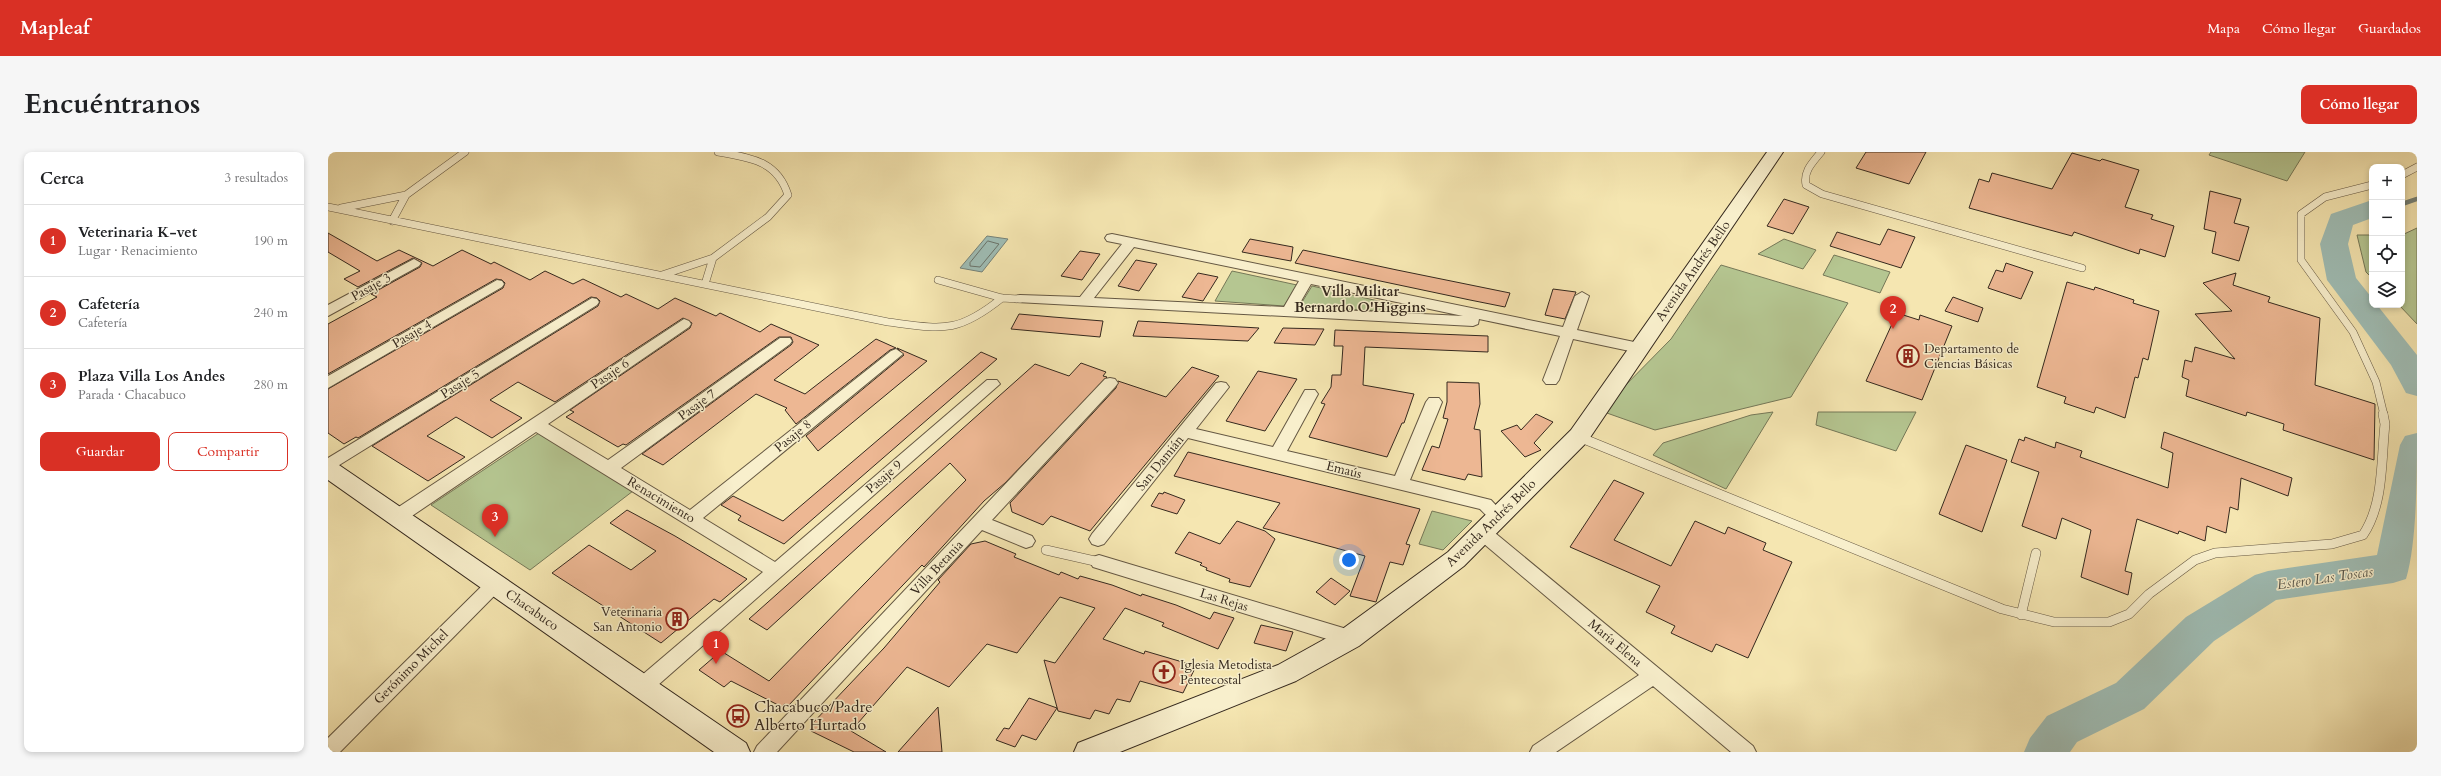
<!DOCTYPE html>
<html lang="es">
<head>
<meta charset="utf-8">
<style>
  body { margin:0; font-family:Cardo,serif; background:#f6f6f6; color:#202124 }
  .controls { position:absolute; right:12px; top:12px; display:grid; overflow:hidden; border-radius:8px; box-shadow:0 2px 6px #0003 }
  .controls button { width:36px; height:36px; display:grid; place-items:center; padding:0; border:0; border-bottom:1px solid #e0e0e0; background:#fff; color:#202124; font:20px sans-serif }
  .you { position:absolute; left:1021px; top:408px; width:14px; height:14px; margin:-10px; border:3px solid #fff; border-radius:50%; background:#1a73e8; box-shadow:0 0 0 6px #1a73e833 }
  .badge { display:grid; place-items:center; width:26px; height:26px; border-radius:50%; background:#d93025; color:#fff; font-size:13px; font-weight:700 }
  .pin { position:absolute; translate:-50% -33px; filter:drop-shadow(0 1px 2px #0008) }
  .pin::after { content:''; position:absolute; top:21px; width:14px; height:12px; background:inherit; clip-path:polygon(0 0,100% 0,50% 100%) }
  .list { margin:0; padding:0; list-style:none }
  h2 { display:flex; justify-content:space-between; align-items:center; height:52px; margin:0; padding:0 16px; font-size:17px }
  h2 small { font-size:13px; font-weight:400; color:#757577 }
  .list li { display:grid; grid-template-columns:26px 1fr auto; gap:12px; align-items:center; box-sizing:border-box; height:72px; padding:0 16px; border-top:1px solid #e0e0e0 }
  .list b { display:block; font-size:15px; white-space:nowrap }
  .list p { margin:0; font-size:13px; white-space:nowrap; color:#757577 }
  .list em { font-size:13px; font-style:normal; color:#757577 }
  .actions { display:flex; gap:8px; padding:12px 16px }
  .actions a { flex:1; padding:9px 0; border:1px solid #d93025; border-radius:8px; text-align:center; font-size:14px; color:#d93025 }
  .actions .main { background:#d93025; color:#fff }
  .icon { flex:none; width:22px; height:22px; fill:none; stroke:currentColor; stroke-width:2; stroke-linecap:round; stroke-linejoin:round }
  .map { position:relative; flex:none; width:2089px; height:600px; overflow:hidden; border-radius:8px }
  header { display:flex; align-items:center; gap:24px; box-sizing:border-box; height:56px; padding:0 20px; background:#d93025; color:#fff }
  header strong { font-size:19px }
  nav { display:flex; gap:22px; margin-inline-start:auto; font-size:14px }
  .intro { display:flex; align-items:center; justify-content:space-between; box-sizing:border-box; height:96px; padding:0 24px }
  h1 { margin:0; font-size:28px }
  .button { padding:10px 18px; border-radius:8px; background:#d93025; color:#fff; font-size:14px; font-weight:700 }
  main { display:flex; gap:24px; padding:0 24px }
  aside { flex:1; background:#fff; border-radius:8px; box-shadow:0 2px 6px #0003 }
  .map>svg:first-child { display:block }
  .green { fill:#b5c691; stroke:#757858 }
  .water { fill:#9fbdb5; stroke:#758279 }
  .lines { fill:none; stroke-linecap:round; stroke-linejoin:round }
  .shore { stroke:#6a736a; stroke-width:1 }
  .stream { stroke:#758279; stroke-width:4.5 }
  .river { fill:#9fbdb5; fill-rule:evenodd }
  .building { fill:#edb793; stroke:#35291e }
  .lane-far1-casing { stroke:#655843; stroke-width:8 }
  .lane-casing { stroke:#655843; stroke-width:10 }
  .street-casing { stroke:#655843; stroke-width:2 }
  .secondary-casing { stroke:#35291e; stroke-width:2 }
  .lane-far1 { stroke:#f8efcc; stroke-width:7 }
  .lane { stroke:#f8efcc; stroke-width:9 }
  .street { fill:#f8efcc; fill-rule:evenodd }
  .secondary { fill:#f8efcc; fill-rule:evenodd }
  .labels { text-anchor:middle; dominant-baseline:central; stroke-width:3; stroke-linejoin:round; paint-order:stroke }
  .street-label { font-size:13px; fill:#35291e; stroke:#f8efcc }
  .poi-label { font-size:13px; fill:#35291e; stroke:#f8efcc; text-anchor:start }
  .neighbourhood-label { font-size:14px; font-weight:bold; fill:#35291e; stroke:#f8efcc }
  .water-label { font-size:14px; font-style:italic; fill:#55554b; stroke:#f8efcc }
  .near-poi-label { font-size:16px; fill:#35291e; stroke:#f8efcc; text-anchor:start }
</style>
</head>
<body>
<header>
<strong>Mapleaf</strong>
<nav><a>Mapa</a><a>Cómo llegar</a><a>Guardados</a></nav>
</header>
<div class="intro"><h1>Encuéntranos</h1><a class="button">Cómo llegar</a></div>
<main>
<aside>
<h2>Cerca<small>3 resultados</small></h2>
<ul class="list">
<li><span class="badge">1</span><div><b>Veterinaria K-vet</b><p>Lugar · Renacimiento</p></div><em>190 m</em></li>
<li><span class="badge">2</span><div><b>Cafetería</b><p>Cafetería</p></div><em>240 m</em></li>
<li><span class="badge">3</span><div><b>Plaza Villa Los Andes</b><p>Parada · Chacabuco</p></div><em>280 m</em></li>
</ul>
<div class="actions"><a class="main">Guardar</a><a>Compartir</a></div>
</aside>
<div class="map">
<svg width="2089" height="600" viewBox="0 0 2089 600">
  <rect width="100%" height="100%" fill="#f5e6b1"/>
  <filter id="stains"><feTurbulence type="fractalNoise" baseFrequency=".005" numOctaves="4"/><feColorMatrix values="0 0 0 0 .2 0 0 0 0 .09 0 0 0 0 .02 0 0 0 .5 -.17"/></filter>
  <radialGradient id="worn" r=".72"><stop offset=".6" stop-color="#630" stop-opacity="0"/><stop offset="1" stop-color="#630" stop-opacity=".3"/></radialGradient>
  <path class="green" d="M 1883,0 L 1977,0 L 1959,29 L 1881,3 Z
    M 2089,76 L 2089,172 L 2071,153 L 2074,153 L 2074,83 Z
    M 2029,83 L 2044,83 L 2044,126 L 2038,120 Z
    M 1456,87 L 1488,98 L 1475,117 L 1430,102 Z
    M 1506,103 L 1562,120 L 1552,141 L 1495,123 Z
    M 1393,113 L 1520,151 L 1463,245 L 1327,278 L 1276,260 L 1280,251 L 1343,187 Z
    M 904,119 L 969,133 L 956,154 L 887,149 Z
    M 984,134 L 1077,155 L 1074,160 L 971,155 Z
    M 1445,260 L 1398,337 L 1325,303 L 1335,291 L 1423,263 Z
    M 1490,260 L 1588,260 L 1568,299 L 1488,273 Z
    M 211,281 L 305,339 L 202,418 L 103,353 Z
    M 1104,359 L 1144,369 L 1115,398 L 1091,392 Z"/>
  <path class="water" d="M 659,84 L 680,87 L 654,120 L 632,116 Z"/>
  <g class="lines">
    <path class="shore" d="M 660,89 L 671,92 L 652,115 L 642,114 L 642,111 Z"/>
    <path class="stream" d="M 2074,52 L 2089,47"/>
    <path class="river" d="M 2044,48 L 2044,66 L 2025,73 L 2020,92 L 2028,126 L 2044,146 L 2044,153 L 2049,153 L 2089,203 L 2089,244 L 2078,241 L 2063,213 L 1999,128 L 1992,92 L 2003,62 Z
      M 2089,281 C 2089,322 2089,391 2078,427 L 2065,431 L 1948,448 L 1886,489 L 1816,557 L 1749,590 L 1742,600 L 1696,600 L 1702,586 L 1719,564 L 1788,531 L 1858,465 L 1927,423 L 1940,419 L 2049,403 L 2072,293 L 2077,284 Z"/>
  </g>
  <path class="building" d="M 1538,0 L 1598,0 L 1581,32 L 1528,16 Z
    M 1744,1 L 1772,9 L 1774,7 L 1811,18 L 1797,55 L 1825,63 L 1823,67 L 1846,74 L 1837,105 L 1812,97 L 1811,102 L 1746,80 L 1744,84 L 1641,56 L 1651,27 L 1661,30 L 1664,21 L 1724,37 Z
    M 1882,39 L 1913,47 L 1906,71 L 1921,75 L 1911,109 L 1884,101 L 1888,80 L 1876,77 Z
    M 1456,47 L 1481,55 L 1465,82 L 1439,74 Z
    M 1560,77 L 1587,85 L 1573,116 L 1502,94 L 1509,80 L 1552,93 Z
    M 0,81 L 49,109 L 71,98 L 105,114 L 134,98 L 163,112 L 166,110 L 202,128 L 217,119 L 245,132 L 255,127 L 293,145 L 298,142 L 330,157 L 347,146 L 388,164 L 392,161 L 432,180 L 443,172 L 491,193 L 446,228 L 477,242 L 548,187 L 568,196 L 562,198 L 468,272 L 457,258 L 459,256 L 428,242 L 335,313 L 314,302 L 463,193 L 465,190 L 463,185 L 451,185 L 298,293 L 295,292 L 290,295 L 238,265 L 246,260 L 242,258 L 362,176 L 364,171 L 355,166 L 227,250 L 190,230 L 162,248 L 194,266 L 164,286 L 128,265 L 99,284 L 137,305 L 100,329 L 44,294 L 270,154 L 272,149 L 269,146 L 263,145 L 30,286 L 28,285 L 16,292 L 0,281 L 0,237 L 175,136 L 177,131 L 174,128 L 168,127 L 0,222 L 0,172 L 49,145 L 43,142 L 92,115 L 94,111 L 85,106 L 30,135 L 16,127 L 32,119 L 0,100 Z
    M 922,87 L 965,95 L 963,109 L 914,100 Z
    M 975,98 L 1069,118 L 1182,141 L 1177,155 L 1142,148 L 967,111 Z
    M 752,99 L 772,102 L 754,128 L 733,124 Z
    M 808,108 L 829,112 L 811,139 L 790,134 Z
    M 1678,111 L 1705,120 L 1693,147 L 1660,136 L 1668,118 L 1675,120 Z
    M 870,121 L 890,125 L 875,149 L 854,145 Z
    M 1908,121 L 1905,133 L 1942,145 L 1940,150 L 1992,166 L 1987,233 L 2047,252 L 2046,308 L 1955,278 L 1956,272 L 1919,260 L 1918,264 L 1858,244 L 1861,228 L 1854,225 L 1857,208 L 1864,210 L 1867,195 L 1907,207 L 1867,162 L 1904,159 L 1875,131 Z
    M 1739,130 L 1766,138 L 1767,135 L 1806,148 L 1805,151 L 1831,159 L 1820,208 L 1815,206 L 1810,226 L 1807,225 L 1797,266 L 1768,255 L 1766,261 L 1736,251 L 1738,245 L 1709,235 Z
    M 1225,137 L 1248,140 L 1237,167 L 1217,163 Z
    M 1625,145 L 1655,156 L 1650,170 L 1617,159 Z
    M 1569,161 L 1591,168 L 1592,163 L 1624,174 L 1594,248 L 1538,229 Z
    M 691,162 L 725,165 L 775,169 L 772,185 L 683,177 Z
    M 810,169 L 931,176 L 920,189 L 805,184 Z
    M 955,176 L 996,177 L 987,193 L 946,191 Z
    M 1007,178 L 1160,184 L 1160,200 L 1037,195 L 1035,233 L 1086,242 L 1076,271 L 1074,271 L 1059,305 L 981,285 L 997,252 L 993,251 L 1003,235 L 1004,223 L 1013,223 L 1015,194 L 1006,194 Z
    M 569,196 L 599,209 L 490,299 L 478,284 L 576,203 Z
    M 653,200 L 669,207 L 456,392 L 410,368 L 413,364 L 393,353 L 405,344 L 455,369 Z
    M 753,211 L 778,220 L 775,224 L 779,225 L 677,331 L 656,349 L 596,415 L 594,413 L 460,554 L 456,552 L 454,555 L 403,529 L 396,535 L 371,518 L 393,499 L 441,529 L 638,328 L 622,311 L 439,478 L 421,467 L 707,212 L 741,224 Z
    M 864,215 L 891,224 L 762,379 L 723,364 L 715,373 L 684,360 L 682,351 L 788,236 L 790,229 L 838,245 Z
    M 930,219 L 969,227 L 937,279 L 898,269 Z
    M 1119,230 L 1151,231 L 1152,252 L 1146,277 L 1152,278 L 1154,325 L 1140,322 L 1137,328 L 1094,318 L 1104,294 L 1111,296 L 1120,267 L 1115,266 L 1119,250 Z
    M 1208,262 L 1225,270 L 1206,291 L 1213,298 L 1197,305 L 1173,279 L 1189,273 L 1193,278 Z
    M 1836,280 L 1964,326 L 1960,344 L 1913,326 L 1910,358 L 1902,355 L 1898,381 L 1879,374 L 1877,389 L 1851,379 L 1850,382 L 1809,367 L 1797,419 L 1804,421 L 1800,443 L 1753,425 L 1763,378 L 1734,366 L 1728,387 L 1694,374 L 1711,320 L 1683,310 L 1691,287 L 1696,289 L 1697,285 L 1727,296 L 1728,290 L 1754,299 L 1752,305 L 1840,336 L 1845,301 L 1833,296 Z
    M 1638,293 L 1679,308 L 1654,380 L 1611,362 Z
    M 860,300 L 1092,357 L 1078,392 L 1082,393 L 1075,413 L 1062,410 L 1048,450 L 1022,444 L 1037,404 L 935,376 L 952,351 L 846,324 Z
    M 1286,328 L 1316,341 L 1286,388 L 1343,414 L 1367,369 L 1397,382 L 1400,375 L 1438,391 L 1435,398 L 1464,410 L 1420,506 L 1388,492 L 1384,500 L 1343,481 L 1347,474 L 1318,460 L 1332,434 L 1242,395 Z
    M 836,340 L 857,348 L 849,362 L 823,354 L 831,341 L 835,342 Z
    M 299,358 L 347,384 L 419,427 L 392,450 L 386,447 L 333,491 L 224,421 L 261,393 L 303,418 L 328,399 L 282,371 Z
    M 909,369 L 937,379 L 947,387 L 922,435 L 901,430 L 902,427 L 878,418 L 879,416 L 872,413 L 874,411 L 847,401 L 861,380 L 892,392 Z
    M 657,389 L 688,402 L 686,405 L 731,423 L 733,420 L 750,427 L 752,424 L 784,433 L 813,444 L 814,442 L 848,453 L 882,467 L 886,460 L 906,466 L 890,497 L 834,474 L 836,471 L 797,456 L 775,487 L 816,502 L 817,499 L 868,514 L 855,541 L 812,529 L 802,550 L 789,547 L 781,562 L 767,558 L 762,567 L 730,559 L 716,508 L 727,511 L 767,456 L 732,445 L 689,501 L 659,492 L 621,535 L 579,515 L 523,579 L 558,600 L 526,600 L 483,579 L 486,576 L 482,574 L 556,496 L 612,430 L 610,428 L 643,392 Z
    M 1003,426 L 1022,439 L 1007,453 L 988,440 Z
    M 933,473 L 965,480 L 958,499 L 926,491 Z
    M 701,546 L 729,556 L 708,588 L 694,583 L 687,595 L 668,588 L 676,576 L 681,577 Z
    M 610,555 L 614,600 L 570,600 Z"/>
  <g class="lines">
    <g class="lane-far1-casing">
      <path id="lane-far1" d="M 1493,0 C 1485,10 1475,19 1478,33 L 1494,42 L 1754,116
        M 2074,23 L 2089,15
        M 2044,33 L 1997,45 L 1973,62 L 1973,108 L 2025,180 L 2048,230 L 2056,263
        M 0,55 L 560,170 C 615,177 629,182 674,146
        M 13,56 L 78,43 L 137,0
        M 64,69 L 78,43
        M 334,123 L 385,106
        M 610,128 L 674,146 L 692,147
        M 377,132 L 385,106 L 440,65 L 460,43 C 449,8 422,6 390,0"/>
    </g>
    <g class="lane-casing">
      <path id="lane" d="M 1251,285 L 1674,457 L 1726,470 L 1781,470 L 1801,462 L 1821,442 L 1867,408 L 1887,401 L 2004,392 L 2035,383 C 2056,352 2053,308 2057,272 L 2055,262
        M 718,398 L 771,410
        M 1693,463 L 1708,401"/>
    </g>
    <g class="street-casing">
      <path id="street" d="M 784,82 L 1235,175 L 1247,144 L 1254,140 L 1261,144 L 1249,178 L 1311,191 L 1318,196 L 1311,201 L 1245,187 L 1231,228 L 1228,232 L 1218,232 L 1215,228 L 1232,184 L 1151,167 L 1150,172 L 1145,174 L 687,150 L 685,147 L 687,144 L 692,143 L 752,145 L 794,92 L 779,89 L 777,86 L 779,83 ZM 806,95 L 971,129 L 956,155 L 766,146 ZM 983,132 L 1135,164 L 969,156 Z
        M 86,107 L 93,111 L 91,114 L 0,164 L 0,153 Z
        M 169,128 L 174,129 L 176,132 L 174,135 L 0,236 L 0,224 Z
        M 264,146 L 269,147 L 271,150 L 269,153 L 0,320 L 0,306 Z
        M 356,167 L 361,169 L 363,172 L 361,175 L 220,272 L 280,308 L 452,186 L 462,186 L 464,189 L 462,192 L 293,316 L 362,358 L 563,199 L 568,197 L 575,202 L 375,366 L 447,410 L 659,228 L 669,228 L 672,232 L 321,541 L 314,543 L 307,541 L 304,535 L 307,529 L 435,420 L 208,280 L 75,370 L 69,371 L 63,370 L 61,365 L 63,360 Z
        M 782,226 L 787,227 L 790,231 L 787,235 L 664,368 L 704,384 L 707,389 L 704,394 L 698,396 L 654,378 L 449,600 L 426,600 L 429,594 L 777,227 Z
        M 893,230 L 898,231 L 901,235 L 868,277 L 945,295 L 977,238 L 987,238 L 990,242 L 959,299 L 1067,324 L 1098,250 L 1101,246 L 1111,246 L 1114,250 L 1082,328 L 1163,348 L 1178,364 L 1176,369 C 1165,372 1159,364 1152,357 L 860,286 L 776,392 L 770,394 L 764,392 L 761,387 L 764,382 L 888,231 Z
        M 1155,374 L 1161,376 L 1425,594 L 1428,600 L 1403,600 L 1325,534 L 1228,600 L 1202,600 L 1205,594 L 1311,523 L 1149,386 L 1146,381 L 1149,376 Z
        M 771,403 L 1022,478 L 1029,481 L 1031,486 L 1029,491 L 1022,494 L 765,415 L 762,410 L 765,405 Z
        M 167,425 L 173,427 L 176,432 L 173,437 L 12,600 L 0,600 L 0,586 L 161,427 Z"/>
    </g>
    <g class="secondary-casing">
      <path id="secondary" d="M 1439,0 L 1455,0 L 1259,290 L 1136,414 L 1031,494 L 968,529 L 792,600 L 746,600 L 750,591 L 950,513 L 1013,478 L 1120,400 L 1243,278 Z
        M 0,309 L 8,311 L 418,591 L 422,600 L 386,600 L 0,328 Z"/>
    </g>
    <use href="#lane-far1" class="lane-far1"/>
    <use href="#lane" class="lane"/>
    <use href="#street" class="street"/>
    <use href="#secondary" class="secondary"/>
  </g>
  <defs>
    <g id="building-ring" transform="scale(1.15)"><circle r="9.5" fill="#f8efcc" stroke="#8f2418" stroke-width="1.5"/><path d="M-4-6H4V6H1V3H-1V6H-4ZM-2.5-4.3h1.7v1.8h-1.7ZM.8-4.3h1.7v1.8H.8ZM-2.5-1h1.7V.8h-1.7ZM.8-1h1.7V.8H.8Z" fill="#8f2418"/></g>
    <g id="church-ring" transform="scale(1.15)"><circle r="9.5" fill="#f8efcc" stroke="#8f2418" stroke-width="1.5"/><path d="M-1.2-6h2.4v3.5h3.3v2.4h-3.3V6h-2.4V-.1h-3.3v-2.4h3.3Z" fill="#8f2418"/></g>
    <g id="bus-ring" transform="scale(1.15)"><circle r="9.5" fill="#f8efcc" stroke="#8f2418" stroke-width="1.5"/><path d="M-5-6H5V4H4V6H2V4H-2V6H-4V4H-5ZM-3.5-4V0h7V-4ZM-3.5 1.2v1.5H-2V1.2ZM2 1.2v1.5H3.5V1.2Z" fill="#8f2418"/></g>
  </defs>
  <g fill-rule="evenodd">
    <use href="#building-ring" x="1580" y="204"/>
    <use href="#building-ring" x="349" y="467"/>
    <use href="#church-ring" x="836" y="520"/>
    <use href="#bus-ring" x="410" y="564"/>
  </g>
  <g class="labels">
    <g class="street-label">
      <text transform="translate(1365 119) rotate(-55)">Avenida Andrés Bello</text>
      <text transform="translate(43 135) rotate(-29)">Pasaje 3</text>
      <text transform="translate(84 182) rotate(-30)">Pasaje 4</text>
      <text transform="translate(282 222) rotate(-34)">Pasaje 6</text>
      <text transform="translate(132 232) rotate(-32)">Pasaje 5</text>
      <text transform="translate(369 253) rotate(-36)">Pasaje 7</text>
      <text transform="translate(465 284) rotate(-39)">Pasaje 8</text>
      <text transform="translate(832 311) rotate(-51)">San Damián</text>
      <text transform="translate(1016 318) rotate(14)">Emaús</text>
      <text transform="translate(556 325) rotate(-41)">Pasaje 9</text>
      <text transform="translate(333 348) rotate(31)">Renacimiento</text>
      <text transform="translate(1163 371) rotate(-44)">Avenida Andrés Bello</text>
      <text transform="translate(609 416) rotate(-47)">Villa Betania</text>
      <text transform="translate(896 448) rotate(17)">Las Rejas</text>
      <text transform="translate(204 458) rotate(35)">Chacabuco</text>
      <text transform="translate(1287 491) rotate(40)">María Elena</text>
      <text transform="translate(83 515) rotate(-45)">Gerónimo Michel</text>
    </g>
    <g class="poi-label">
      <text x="1596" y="197">Departamento de<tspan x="1596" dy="15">Ciencias Básicas</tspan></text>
      <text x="334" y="460" text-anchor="end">Veterinaria<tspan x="334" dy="15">San Antonio</tspan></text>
      <text x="852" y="513">Iglesia Metodista<tspan x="852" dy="15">Pentecostal</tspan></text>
    </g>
    <g class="neighbourhood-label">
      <text x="1032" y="139">Villa Militar<tspan x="1032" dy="16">Bernardo O'Higgins</tspan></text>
    </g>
    <g class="water-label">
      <text transform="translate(1997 426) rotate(-8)">Estero Las Toscas</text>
    </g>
    <g class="near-poi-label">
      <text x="426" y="555">Chacabuco/Padre<tspan x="426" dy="18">Alberto Hurtado</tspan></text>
    </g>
  </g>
  <rect width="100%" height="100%" filter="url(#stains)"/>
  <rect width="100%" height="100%" fill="url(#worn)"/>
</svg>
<div class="controls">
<button>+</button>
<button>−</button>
<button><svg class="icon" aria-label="locate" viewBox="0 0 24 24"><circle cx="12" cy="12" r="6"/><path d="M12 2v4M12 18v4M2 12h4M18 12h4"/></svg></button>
<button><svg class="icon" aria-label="layers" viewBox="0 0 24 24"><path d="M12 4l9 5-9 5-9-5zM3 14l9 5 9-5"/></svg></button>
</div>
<div class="you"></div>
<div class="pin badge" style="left:388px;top:512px">1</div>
<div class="pin badge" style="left:1565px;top:177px">2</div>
<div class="pin badge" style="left:167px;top:385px">3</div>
</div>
</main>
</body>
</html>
